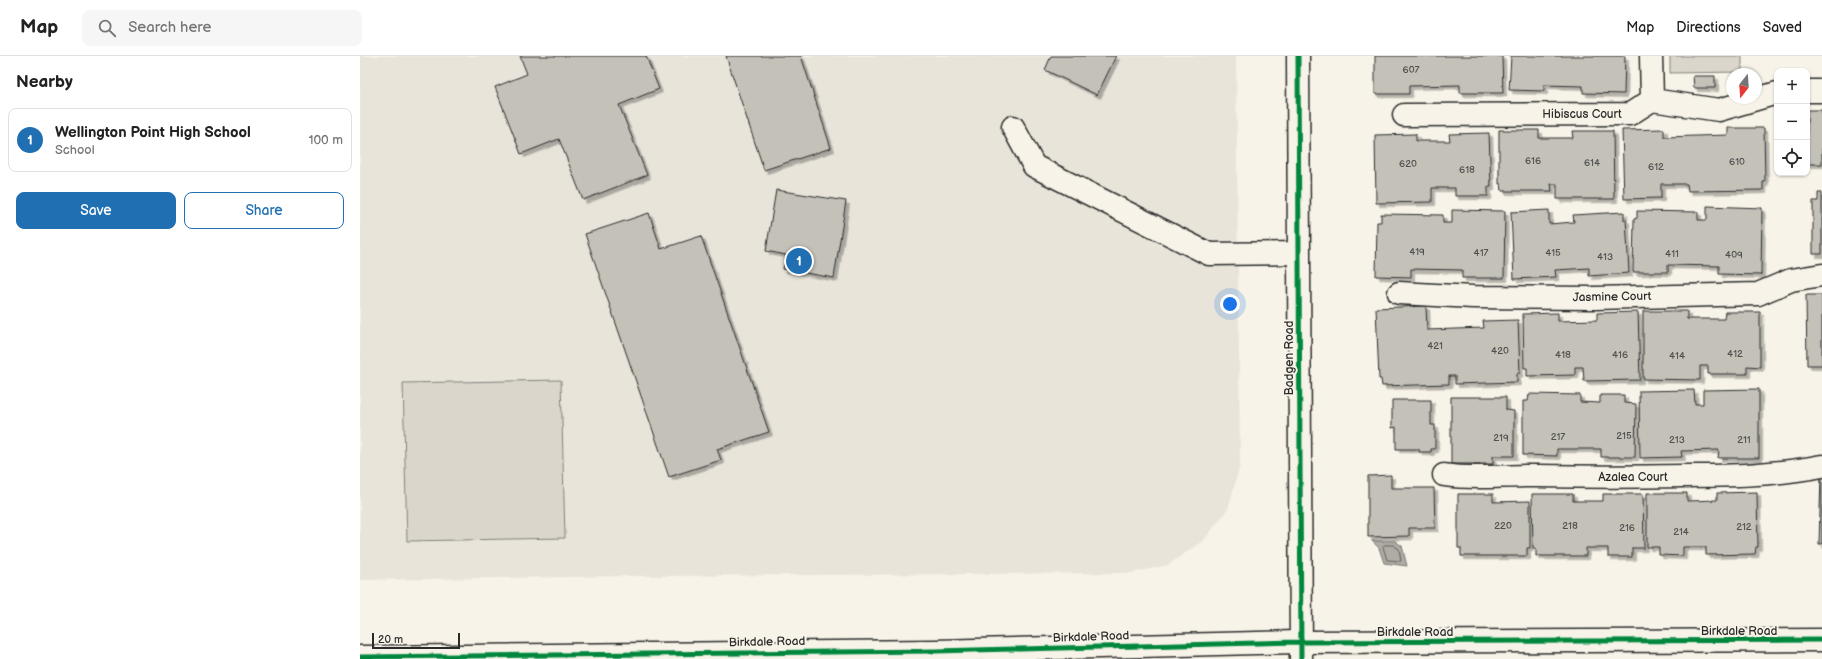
<!DOCTYPE html>
<html lang="en">
<head>
<meta charset="utf-8">
<style>
  body { margin:0; font-family:"Balsamiq Sans",sans-serif; background:#f6f6f6; color:#222 }
  .controls { position:absolute; right:12px; top:12px; display:grid; overflow:hidden; border-radius:8px; box-shadow:0 1px 3px #0004 }
  .controls button { width:36px; height:36px; display:grid; place-items:center; padding:0; border:0; border-bottom:1px solid #e0e0e0; background:#fff; color:#222; font:20px sans-serif }
  .compass { position:absolute; left:1366px; top:12px; width:36px; height:36px; border-radius:50%; background:#fff; box-shadow:0 1px 3px #0004; rotate:197deg }
  .scale { position:absolute; left:12px; bottom:10px; width:88px; box-sizing:border-box; padding-left:4px; border:2px solid #2b2b2b; border-top:0; font-size:11px; line-height:14px; white-space:nowrap; color:#2b2b2b; -webkit-text-stroke:3px #f7f3e8; paint-order:stroke }
  .you { position:absolute; left:870px; top:248px; width:14px; height:14px; margin:-10px; border:3px solid #fff; border-radius:50%; background:#1a73e8; box-shadow:0 0 0 6px #1a73e833 }
  .badge { display:grid; place-items:center; width:26px; height:26px; border-radius:50%; background:#1f6fb2; color:#fff; font-size:13px; font-weight:700 }
  .pin { position:absolute; translate:-50% -50%; border:2px solid #fff; box-shadow:0 1px 4px #0006 }
  .list { margin:0; padding:0; list-style:none }
  h2 { display:flex; justify-content:space-between; align-items:center; height:52px; margin:0; padding:0 16px; font-size:17px }
  h2 small { font-size:13px; font-weight:400; color:#767676 }
  .list li { display:grid; grid-template-columns:26px 1fr auto; gap:12px; align-items:center; box-sizing:border-box; height:64px; margin:0 8px 8px; padding:0 8px; border:1px solid #e0e0e0; border-radius:8px }
  .list b { display:block; font-size:15px; white-space:nowrap }
  .list p { margin:0; font-size:13px; white-space:nowrap; color:#767676 }
  .list em { font-size:13px; font-style:normal; color:#767676 }
  .actions { display:flex; gap:8px; padding:12px 16px }
  .actions a { flex:1; padding:9px 0; border:1px solid #1f6fb2; border-radius:8px; text-align:center; font-size:14px; color:#1f6fb2 }
  .actions .main { background:#1f6fb2; color:#fff }
  .icon { flex:none; width:22px; height:22px; fill:none; stroke:currentColor; stroke-width:2; stroke-linecap:round; stroke-linejoin:round }
  .map { position:relative; flex:none; width:1462px; height:603px; overflow:hidden }
  header { display:flex; align-items:center; gap:24px; box-sizing:border-box; height:56px; padding:0 20px; background:#fff; border-bottom:1px solid #e0e0e0 }
  header strong { font-size:19px }
  nav { display:flex; gap:22px; margin-inline-start:auto; font-size:14px }
  .search { width:280px; height:36px; background:#f6f6f6; display:flex; align-items:center; gap:10px; box-sizing:border-box; padding:0 14px; border-radius:8px; color:#767676; font-size:15px }
  main { display:flex }
  aside { flex:1; background:#fff }
  .map>svg:first-child { display:block }
  .built { fill:#e8e4da }
  .green { fill:#dad6cc; stroke:#82807c }
  .water { fill:#afaca4; stroke:#7a7874 }
  .lines { fill:none; stroke-linecap:round; stroke-linejoin:round }
  .shore { stroke:#605f5b; stroke-width:1 }
  .building { fill:#c4c1b9; stroke:#2b2b2b; filter:url(#shadow) }
  .minor-casing { stroke:#2b2b2b; stroke-width:25 }
  .major-casing { stroke:#2b2b2b; stroke-width:25 }
  .minor { stroke:#f7f3e8; stroke-width:22 }
  .major { stroke:#f7f3e8; stroke-width:22 }
  .cycleway-casing { stroke:#f7f3e8; stroke-width:8 }
  .cycleway { stroke:#00873e; stroke-width:5 }
  .labels { text-anchor:middle; dominant-baseline:central; stroke-width:4; stroke-linejoin:round; paint-order:stroke }
  .number-label { font-size:10px; fill:#51504e }
  .street-label { font-size:12px; fill:#2b2b2b; stroke:#f7f3e8 }
</style>
</head>
<body>
<header>
<strong>Map</strong>
<div class="search"><svg class="icon" aria-label="search" viewBox="0 0 24 24"><circle cx="10" cy="10" r="6"/><path d="M15 15l6 6"/></svg>Search here</div>
<nav><a>Map</a><a>Directions</a><a>Saved</a></nav>
</header>
<main>
<aside>
<h2>Nearby<small></small></h2>
<ul class="list">
<li><span class="badge">1</span><div><b>Wellington Point High School</b><p>School</p></div><em>100 m</em></li>
</ul>
<div class="actions"><a class="main">Save</a><a>Share</a></div>
</aside>
<div class="map">
<svg width="1462" height="603" viewBox="0 0 1462 603">
  <defs>
    <filter id="shadow"><feDropShadow dx="3.5" dy="3.5" stdDeviation="0" flood-color="#0004"/></filter>
  </defs>
  <rect width="100%" height="100%" fill="#f7f3e8"/>
  <filter id="ink" filterUnits="userSpaceOnUse"><feTurbulence type="fractalNoise" baseFrequency=".025" numOctaves="2"/><feDisplacementMap in="SourceGraphic" scale="8" xChannelSelector="R" yChannelSelector="G"/><feConvolveMatrix kernelMatrix="1 2 1 2 8 2 1 2 1" color-interpolation-filters="sRGB"/></filter>
  <g filter="url(#ink)">
    <path class="built" d="M 0,0 L 876,0 L 880,409 L 868,453 L 844,484 L 808,509 L 772,517 L 275,520 L 0,524 Z"/>
    <path class="green" d="M 1310,0 L 1382,0 L 1382,16 L 1310,17 Z
      M 201,324 L 205,482 L 47,485 L 43,327 Z"/>
    <path class="water" d="M 1012,485 L 1035,485 L 1042,490 L 1047,510 L 1024,507 L 1019,492 Z"/>
    <g class="lines">
      <path class="shore" d="M 1025,489 L 1033,489 L 1039,493 L 1041,505 L 1027,504 L 1023,491 Z"/>
    </g>
    <path class="building" d="M 160,0 L 286,0 L 299,33 L 259,49 L 287,119 L 223,144 L 199,83 L 161,98 L 135,31 L 167,18 Z
      M 366,0 L 441,0 L 471,92 L 404,114 Z
      M 691,0 L 756,0 L 737,39 L 685,14 Z
      M 1015,0 L 1142,0 L 1143,37 L 1100,37 L 1100,29 L 1049,30 L 1049,38 L 1015,38 Z
      M 1151,0 L 1265,0 L 1264,38 L 1223,37 L 1223,30 L 1184,29 L 1184,35 L 1149,34 Z
      M 1333,20 L 1355,20 L 1355,32 L 1334,32 Z
      M 1447,54 L 1462,54 L 1462,108 L 1447,108 Z
      M 1368,72 L 1404,72 L 1405,126 L 1403,126 L 1403,134 L 1328,135 L 1327,128 L 1301,128 L 1301,142 L 1264,143 L 1262,74 L 1304,73 L 1304,81 L 1368,79 Z
      M 1139,74 L 1179,74 L 1179,82 L 1213,82 L 1212,75 L 1253,75 L 1254,143 L 1197,143 L 1197,128 L 1191,128 L 1192,135 L 1142,135 L 1141,128 L 1139,128 Z
      M 1129,77 L 1131,131 L 1128,131 L 1128,140 L 1095,140 L 1095,132 L 1072,132 L 1072,146 L 1016,147 L 1015,79 L 1056,78 L 1056,85 L 1090,85 L 1089,78 Z
      M 416,134 L 486,145 L 474,222 L 423,213 L 426,199 L 406,195 Z
      M 1458,137 L 1462,137 L 1462,198 L 1453,198 L 1453,145 L 1458,145 Z
      M 1347,150 L 1402,152 L 1401,219 L 1359,218 L 1359,210 L 1308,209 L 1308,216 L 1273,216 L 1274,163 L 1277,162 L 1277,155 L 1338,156 L 1338,164 L 1347,164 Z
      M 1092,154 L 1145,155 L 1144,222 L 1102,222 L 1102,214 L 1051,213 L 1051,221 L 1016,220 L 1017,166 L 1021,166 L 1021,158 L 1083,159 L 1083,167 L 1092,167 Z
      M 1189,154 L 1189,168 L 1214,166 L 1213,159 L 1264,156 L 1264,164 L 1266,163 L 1269,217 L 1229,220 L 1229,212 L 1195,214 L 1196,221 L 1154,223 L 1151,156 Z
      M 289,157 L 301,193 L 341,180 L 409,376 L 357,393 L 361,404 L 309,421 L 225,178 Z
      M 1446,239 L 1462,239 L 1462,309 L 1447,309 Z
      M 1066,250 L 1067,274 L 1124,272 L 1123,265 L 1158,264 L 1160,317 L 1157,317 L 1157,326 L 1095,328 L 1095,320 L 1089,320 L 1089,328 L 1022,330 L 1021,323 L 1019,323 L 1016,252 Z
      M 1283,255 L 1327,255 L 1327,263 L 1364,263 L 1365,256 L 1400,256 L 1400,311 L 1387,310 L 1387,318 L 1348,318 L 1348,310 L 1340,310 L 1340,324 L 1283,323 Z
      M 1278,256 L 1280,324 L 1224,325 L 1223,311 L 1215,311 L 1215,319 L 1167,320 L 1167,312 L 1164,312 L 1163,258 L 1198,257 L 1198,265 L 1237,264 L 1237,257 Z
      M 1399,333 L 1399,402 L 1358,402 L 1359,394 L 1321,395 L 1322,401 L 1280,402 L 1279,335 L 1334,334 L 1335,348 L 1343,348 L 1343,334 Z
      M 1169,338 L 1220,339 L 1220,346 L 1240,347 L 1240,339 L 1264,339 L 1264,347 L 1276,348 L 1275,401 L 1241,401 L 1241,393 L 1197,393 L 1197,400 L 1163,399 L 1163,345 L 1168,345 Z
      M 1091,341 L 1146,341 L 1146,354 L 1154,355 L 1154,400 L 1133,400 L 1133,408 L 1091,408 Z
      M 1032,344 L 1071,344 L 1071,369 L 1075,369 L 1075,393 L 1071,393 L 1071,396 L 1059,396 L 1059,393 L 1036,393 L 1036,371 L 1032,372 Z
      M 1031,419 L 1031,432 L 1074,432 L 1075,472 L 1049,472 L 1049,480 L 1008,481 L 1008,420 Z
      M 1461,420 L 1462,420 L 1462,488 L 1459,488 Z
      M 1397,436 L 1398,491 L 1396,491 L 1395,498 L 1346,499 L 1346,491 L 1323,491 L 1323,500 L 1299,499 L 1299,491 L 1287,491 L 1287,437 L 1327,437 L 1327,445 L 1357,444 L 1357,437 Z
      M 1098,438 L 1133,438 L 1133,446 L 1170,445 L 1170,492 L 1167,492 L 1167,500 L 1101,500 L 1101,492 L 1098,492 Z
      M 1172,438 L 1213,438 L 1213,445 L 1243,445 L 1243,438 L 1283,438 L 1284,492 L 1272,492 L 1272,501 L 1248,501 L 1248,492 L 1226,492 L 1226,500 L 1176,500 L 1176,492 L 1173,492 Z"/>
    <g class="lines">
      <g class="minor-casing">
        <path id="minor" d="M 938,0 L 941,603
          M 1291,0 L 1292,44
          M 1447,35 L 1462,35
          M 1044,59 L 1270,58 L 1292,44 L 1359,54 L 1417,37
          M 653,71 L 674,110 L 849,198 L 939,197
          M 1039,237 L 1113,241 L 1235,242 L 1398,238 L 1431,224 L 1462,219
          M 1084,419 C 1115,424 1146,419 1178,420 C 1226,421 1275,421 1323,420 C 1370,420 1416,419 1462,410"/>
      </g>
      <g class="major-casing">
        <path id="major" d="M 0,601 L 575,595 L 940,586 L 1462,584"/>
      </g>
      <use href="#minor" class="minor"/>
      <use href="#major" class="major"/>
      <g class="cycleway-casing">
        <path id="cycleway" d="M 938,0 L 941,603
          M 0,601 L 575,595 L 940,586 L 1462,584"/>
      </g>
      <use href="#cycleway" class="cycleway"/>
    </g>
  </g>
  <g class="labels">
    <g class="number-label">
      <text x="1051" y="14">607</text>
      <text x="1173" y="105">616</text>
      <text x="1377" y="106">610</text>
      <text x="1232" y="107">614</text>
      <text x="1048" y="108">620</text>
      <text x="1296" y="111">612</text>
      <text x="1107" y="114">618</text>
      <text x="1057" y="196">419</text>
      <text x="1121" y="197">417</text>
      <text x="1193" y="197">415</text>
      <text x="1312" y="198">411</text>
      <text x="1374" y="199">409</text>
      <text x="1245" y="201">413</text>
      <text x="1075" y="290">421</text>
      <text x="1140" y="295">420</text>
      <text x="1375" y="298">412</text>
      <text x="1203" y="299">418</text>
      <text x="1260" y="299">416</text>
      <text x="1317" y="300">414</text>
      <text x="1264" y="380">215</text>
      <text x="1198" y="381">217</text>
      <text x="1141" y="382">219</text>
      <text x="1317" y="384">213</text>
      <text x="1384" y="384">211</text>
      <text x="1143" y="470">220</text>
      <text x="1210" y="470">218</text>
      <text x="1384" y="471">212</text>
      <text x="1267" y="472">216</text>
      <text x="1321" y="476">214</text>
    </g>
    <g class="street-label">
      <text x="1222" y="58">Hibiscus Court</text>
      <text transform="translate(1252 241) rotate(-1)">Jasmine Court</text>
      <text transform="translate(929 302) rotate(-90)">Badgen Road</text>
      <text x="1273" y="421">Azalea Court</text>
      <text x="1379" y="575">Birkdale Road</text>
      <text x="1055" y="576">Birkdale Road</text>
      <text transform="translate(731 581) rotate(-2)">Birkdale Road</text>
      <text transform="translate(407 586) rotate(-1)">Birkdale Road</text>
    </g>
  </g>
</svg>
<div class="controls">
<button>+</button>
<button>−</button>
<button><svg class="icon" aria-label="locate" viewBox="0 0 24 24"><circle cx="12" cy="12" r="6"/><path d="M12 2v4M12 18v4M2 12h4M18 12h4"/></svg></button>
</div>
<svg class="compass" viewBox="-18 -18 36 36"><path d="M0-13l5 13h-10z" fill="#e53935"/><path d="M0 13l5-13h-10z" fill="#767676"/></svg>
<div class="scale">20 m</div>
<div class="you"></div>
<div class="pin badge" style="left:439px;top:205px">1</div>
</div>
</main>
</body>
</html>
